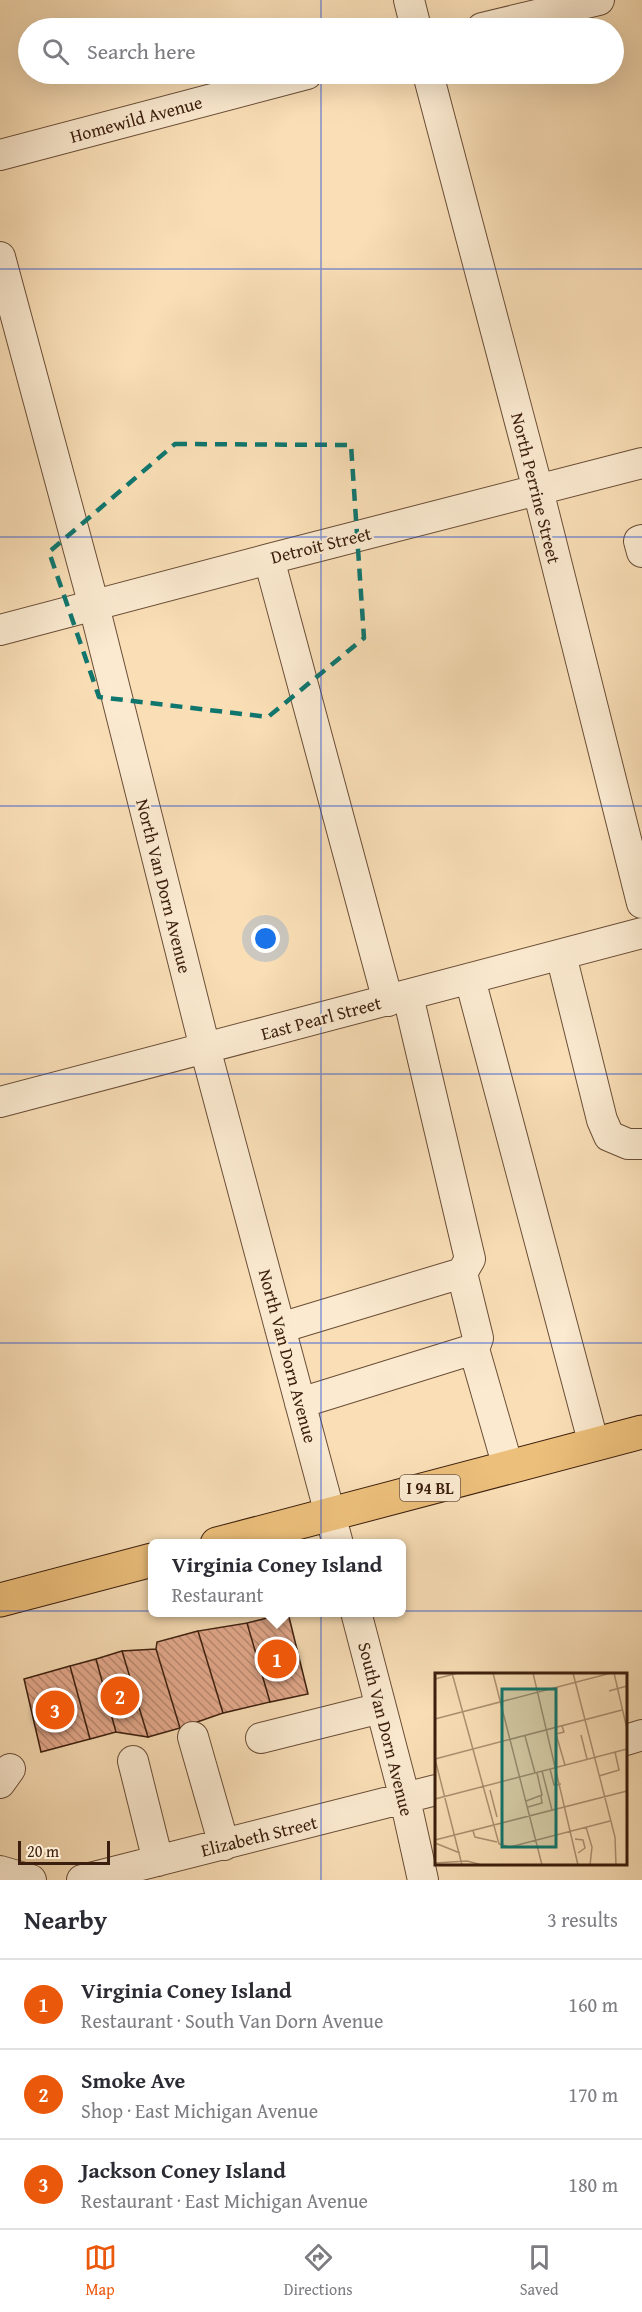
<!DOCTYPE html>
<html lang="en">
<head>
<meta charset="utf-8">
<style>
  body { margin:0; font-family:"Gentium Book Plus",serif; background:#f2f2f3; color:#2b2b33 }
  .scale { position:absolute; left:18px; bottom:15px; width:92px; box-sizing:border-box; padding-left:6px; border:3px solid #3b1e0d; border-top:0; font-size:16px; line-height:21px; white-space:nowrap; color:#3b1e0d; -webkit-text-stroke:4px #fbead0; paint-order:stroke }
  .you { position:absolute; left:266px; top:939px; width:21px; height:21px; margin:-15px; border:4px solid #fff; border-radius:50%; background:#1a73e8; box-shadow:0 0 0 9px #1a73e833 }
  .badge { display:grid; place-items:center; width:39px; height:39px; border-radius:50%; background:#ea580c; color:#fff; font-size:20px; font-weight:700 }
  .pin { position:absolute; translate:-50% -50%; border:3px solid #fff; box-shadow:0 2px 6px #0006 }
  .popup { position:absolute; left:148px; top:1539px; width:258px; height:78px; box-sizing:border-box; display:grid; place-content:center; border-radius:9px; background:#fff; filter:drop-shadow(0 2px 4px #0005); font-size:20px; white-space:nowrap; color:#7c7c81 }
  .popup b { font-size:22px; color:#2b2b33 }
  .popup::after { content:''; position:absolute; left:50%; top:100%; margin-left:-12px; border:12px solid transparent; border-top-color:#fff }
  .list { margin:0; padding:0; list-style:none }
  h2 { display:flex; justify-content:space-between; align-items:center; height:78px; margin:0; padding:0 24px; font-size:26px }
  h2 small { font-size:20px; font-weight:400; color:#7c7c81 }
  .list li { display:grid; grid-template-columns:39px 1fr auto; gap:18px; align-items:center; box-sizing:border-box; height:90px; padding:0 24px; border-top:2px solid #e1e1e2 }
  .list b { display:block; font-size:22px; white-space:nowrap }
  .list p { margin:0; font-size:20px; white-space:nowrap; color:#7c7c81 }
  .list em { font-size:20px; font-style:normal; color:#7c7c81 }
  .icon { flex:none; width:33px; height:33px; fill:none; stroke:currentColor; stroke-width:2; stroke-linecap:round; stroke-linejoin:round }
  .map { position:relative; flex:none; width:642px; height:1880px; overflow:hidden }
  .search { position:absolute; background:#fff; box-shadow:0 6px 24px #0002; left:18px; right:18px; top:18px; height:66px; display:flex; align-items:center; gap:15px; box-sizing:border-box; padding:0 21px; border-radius:33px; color:#7c7c81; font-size:22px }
  .sheet { height:348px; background:#fff }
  nav { display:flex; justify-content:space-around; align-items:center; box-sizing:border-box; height:84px; border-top:2px solid #e1e1e2; background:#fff; font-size:16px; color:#7c7c81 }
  nav a { display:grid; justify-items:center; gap:3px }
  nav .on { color:#ea580c }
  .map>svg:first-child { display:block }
  .building { fill:url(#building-back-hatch); stroke:#3b1e0d; stroke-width:1.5 }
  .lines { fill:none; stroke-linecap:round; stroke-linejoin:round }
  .minor-casing { stroke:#6a4e37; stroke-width:32 }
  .major-casing { stroke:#3b1e0d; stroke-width:35 }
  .minor { stroke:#fbead0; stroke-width:30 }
  .major { stroke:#ecbf7b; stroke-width:33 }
  .marked { fill:none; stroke:#0f766e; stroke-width:4.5; stroke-dasharray:12 8; stroke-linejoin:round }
  .grid { fill:none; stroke:#1d4ed8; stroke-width:1.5; stroke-opacity:0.55 }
  .labels { text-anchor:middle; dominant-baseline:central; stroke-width:4.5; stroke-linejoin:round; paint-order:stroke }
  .shield { fill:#fbead0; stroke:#755b48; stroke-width:1.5 }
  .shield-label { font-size:16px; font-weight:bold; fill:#3b1e0d }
  .street-label { font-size:18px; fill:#3b1e0d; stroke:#fbead0 }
  .inset-road { fill:none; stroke:#ad9172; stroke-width:1.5 }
  .view { fill:#0f766e; fill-opacity:0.15; stroke:#0f766e; stroke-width:3 }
  .inset-edge { fill:none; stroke:#3b1e0d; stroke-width:3 }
</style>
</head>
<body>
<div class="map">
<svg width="642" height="1880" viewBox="0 0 642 1880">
  <defs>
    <pattern id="building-back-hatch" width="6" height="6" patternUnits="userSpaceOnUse" patternTransform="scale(1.5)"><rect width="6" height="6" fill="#e6ab8f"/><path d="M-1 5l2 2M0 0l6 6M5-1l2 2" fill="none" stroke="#bc8b73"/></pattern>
  </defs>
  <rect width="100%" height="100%" fill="#f9deb6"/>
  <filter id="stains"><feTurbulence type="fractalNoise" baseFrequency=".00333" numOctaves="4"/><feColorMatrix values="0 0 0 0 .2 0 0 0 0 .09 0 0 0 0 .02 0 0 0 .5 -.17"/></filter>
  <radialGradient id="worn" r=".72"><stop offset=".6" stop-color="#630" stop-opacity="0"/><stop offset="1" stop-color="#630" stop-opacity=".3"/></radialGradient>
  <path class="building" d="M 288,1613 L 308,1694 L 270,1702 L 247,1623 Z
    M 247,1623 L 270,1702 L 223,1713 L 198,1631 Z
    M 198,1631 L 223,1713 L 180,1728 L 156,1649 L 157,1642 Z
    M 156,1649 L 180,1728 L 148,1737 L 122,1651 Z
    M 122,1651 L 148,1737 L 116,1732 L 96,1659 Z
    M 96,1659 L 116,1732 L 90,1739 L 70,1666 Z
    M 70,1666 L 90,1739 L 41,1752 L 24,1679 Z"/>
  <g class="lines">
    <g class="minor-casing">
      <path id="minor" d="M 409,0 L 416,28
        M 482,28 L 599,0
        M 428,74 L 538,490 L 642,903
        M 0,155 L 307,74
        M 0,257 L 94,606 L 205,1048 L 338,1544
        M 642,540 L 639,541 L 642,552
        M 269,559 L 388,1001
        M 0,630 L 269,559 L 642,463
        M 561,955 L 602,1120 L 609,1136 L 628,1144 L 642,1144
        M 470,979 L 594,1445
        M 0,1102 L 642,933
        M 280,1328 L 462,1273 L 470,1259 L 408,996
        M 474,1349 L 508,1467
        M 300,1403 L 474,1349 L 478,1338 L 462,1273
        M 356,1612 L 405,1799 L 423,1880
        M 193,1737 L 224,1845
        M 261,1738 L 381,1708
        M 626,1740 L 642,1735
        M 133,1761 L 158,1861
        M 0,1783 L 10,1769
        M 0,1871 L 31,1880
        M 82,1880 L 436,1790"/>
    </g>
    <g class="major-casing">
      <path id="major" d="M 217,1544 L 642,1432
        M 0,1600 L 152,1560"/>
    </g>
    <use href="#minor" class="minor"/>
    <use href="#major" class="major"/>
  </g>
  <path class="marked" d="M 175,444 L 351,445 L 364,638 L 268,717 L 99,697 L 49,552 Z"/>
  <path class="grid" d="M 321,0 L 321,28M 321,74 L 321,1880M 0,269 L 642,269M 0,537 L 642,537M 0,806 L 642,806M 0,1074 L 642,1074M 0,1343 L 642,1343M 0,1611 L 642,1611"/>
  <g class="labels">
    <rect class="shield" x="400" y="1475" width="60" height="26" rx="4.5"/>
    <g class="shield-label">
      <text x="430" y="1488">I 94 BL</text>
    </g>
    <g class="street-label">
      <text transform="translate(136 119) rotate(-15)">Homewild Avenue</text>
      <text transform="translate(536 488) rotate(76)">North Perrine Street</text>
      <text transform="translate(321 545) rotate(-14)">Detroit Street</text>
      <text transform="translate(164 886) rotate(76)">North Van Dorn Avenue</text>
      <text transform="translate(321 1018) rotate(-15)">East Pearl Street</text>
      <text transform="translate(288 1356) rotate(75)">North Van Dorn Avenue</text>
      <text transform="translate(386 1729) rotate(76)">South Van Dorn Avenue</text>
      <text transform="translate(259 1836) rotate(-14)">Elizabeth Street</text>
    </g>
  </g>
  <g transform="translate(435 1673)">
    <rect width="192" height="192" fill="#f9deb6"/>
    <path class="inset-road" d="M 17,0 L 64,171 L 75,174 L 175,148M 58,0 L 107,192M 98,0 L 143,192M 138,0 L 180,164 L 181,192M 179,0 L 192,56M 0,6 L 23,0M 174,18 L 192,13M 0,46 L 176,0M 127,53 L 129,59 L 121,61 L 130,92M 146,62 L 152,86M 90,63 L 100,100M 0,86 L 187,37M 0,86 L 27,192M 115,96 L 119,112 L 126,111M 107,98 L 117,137M 164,103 L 184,97 L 180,79M 55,117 L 62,144M 0,126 L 192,76M 91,128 L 107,122 L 102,100M 93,134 L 107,130 L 106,123M 151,154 L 157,174 L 155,192M 38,158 L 40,164 L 62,169M 140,166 L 148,167 L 150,175 L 143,180M 0,167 L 192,118M 0,170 L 25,180M 0,190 L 32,188 L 47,192"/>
    <path class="view" d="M 67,16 L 121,16 L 121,174 L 67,174 Z"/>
    <rect width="192" height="192" class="inset-edge"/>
  </g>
  <rect width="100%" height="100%" filter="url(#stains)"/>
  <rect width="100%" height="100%" fill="url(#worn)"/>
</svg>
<div class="scale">20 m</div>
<div class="you"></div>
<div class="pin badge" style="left:277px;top:1659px">1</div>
<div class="popup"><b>Virginia Coney Island</b>Restaurant</div>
<div class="pin badge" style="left:120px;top:1696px">2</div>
<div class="pin badge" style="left:55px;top:1710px">3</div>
<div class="search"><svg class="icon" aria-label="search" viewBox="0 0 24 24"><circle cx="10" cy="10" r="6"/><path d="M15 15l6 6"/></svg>Search here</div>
</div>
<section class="sheet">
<h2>Nearby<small>3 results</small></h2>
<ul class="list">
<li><span class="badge">1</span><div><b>Virginia Coney Island</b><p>Restaurant · South Van Dorn Avenue</p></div><em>160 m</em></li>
<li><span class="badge">2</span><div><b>Smoke Ave</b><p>Shop · East Michigan Avenue</p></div><em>170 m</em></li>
<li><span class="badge">3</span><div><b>Jackson Coney Island</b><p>Restaurant · East Michigan Avenue</p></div><em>180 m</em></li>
</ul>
</section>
<nav>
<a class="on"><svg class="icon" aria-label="map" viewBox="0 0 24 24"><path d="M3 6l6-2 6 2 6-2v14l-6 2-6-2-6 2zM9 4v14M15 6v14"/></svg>Map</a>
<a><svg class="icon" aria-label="directions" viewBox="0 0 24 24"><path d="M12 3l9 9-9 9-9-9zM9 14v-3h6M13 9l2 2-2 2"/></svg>Directions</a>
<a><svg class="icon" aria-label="saved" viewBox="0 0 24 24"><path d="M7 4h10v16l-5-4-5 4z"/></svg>Saved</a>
</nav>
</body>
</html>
